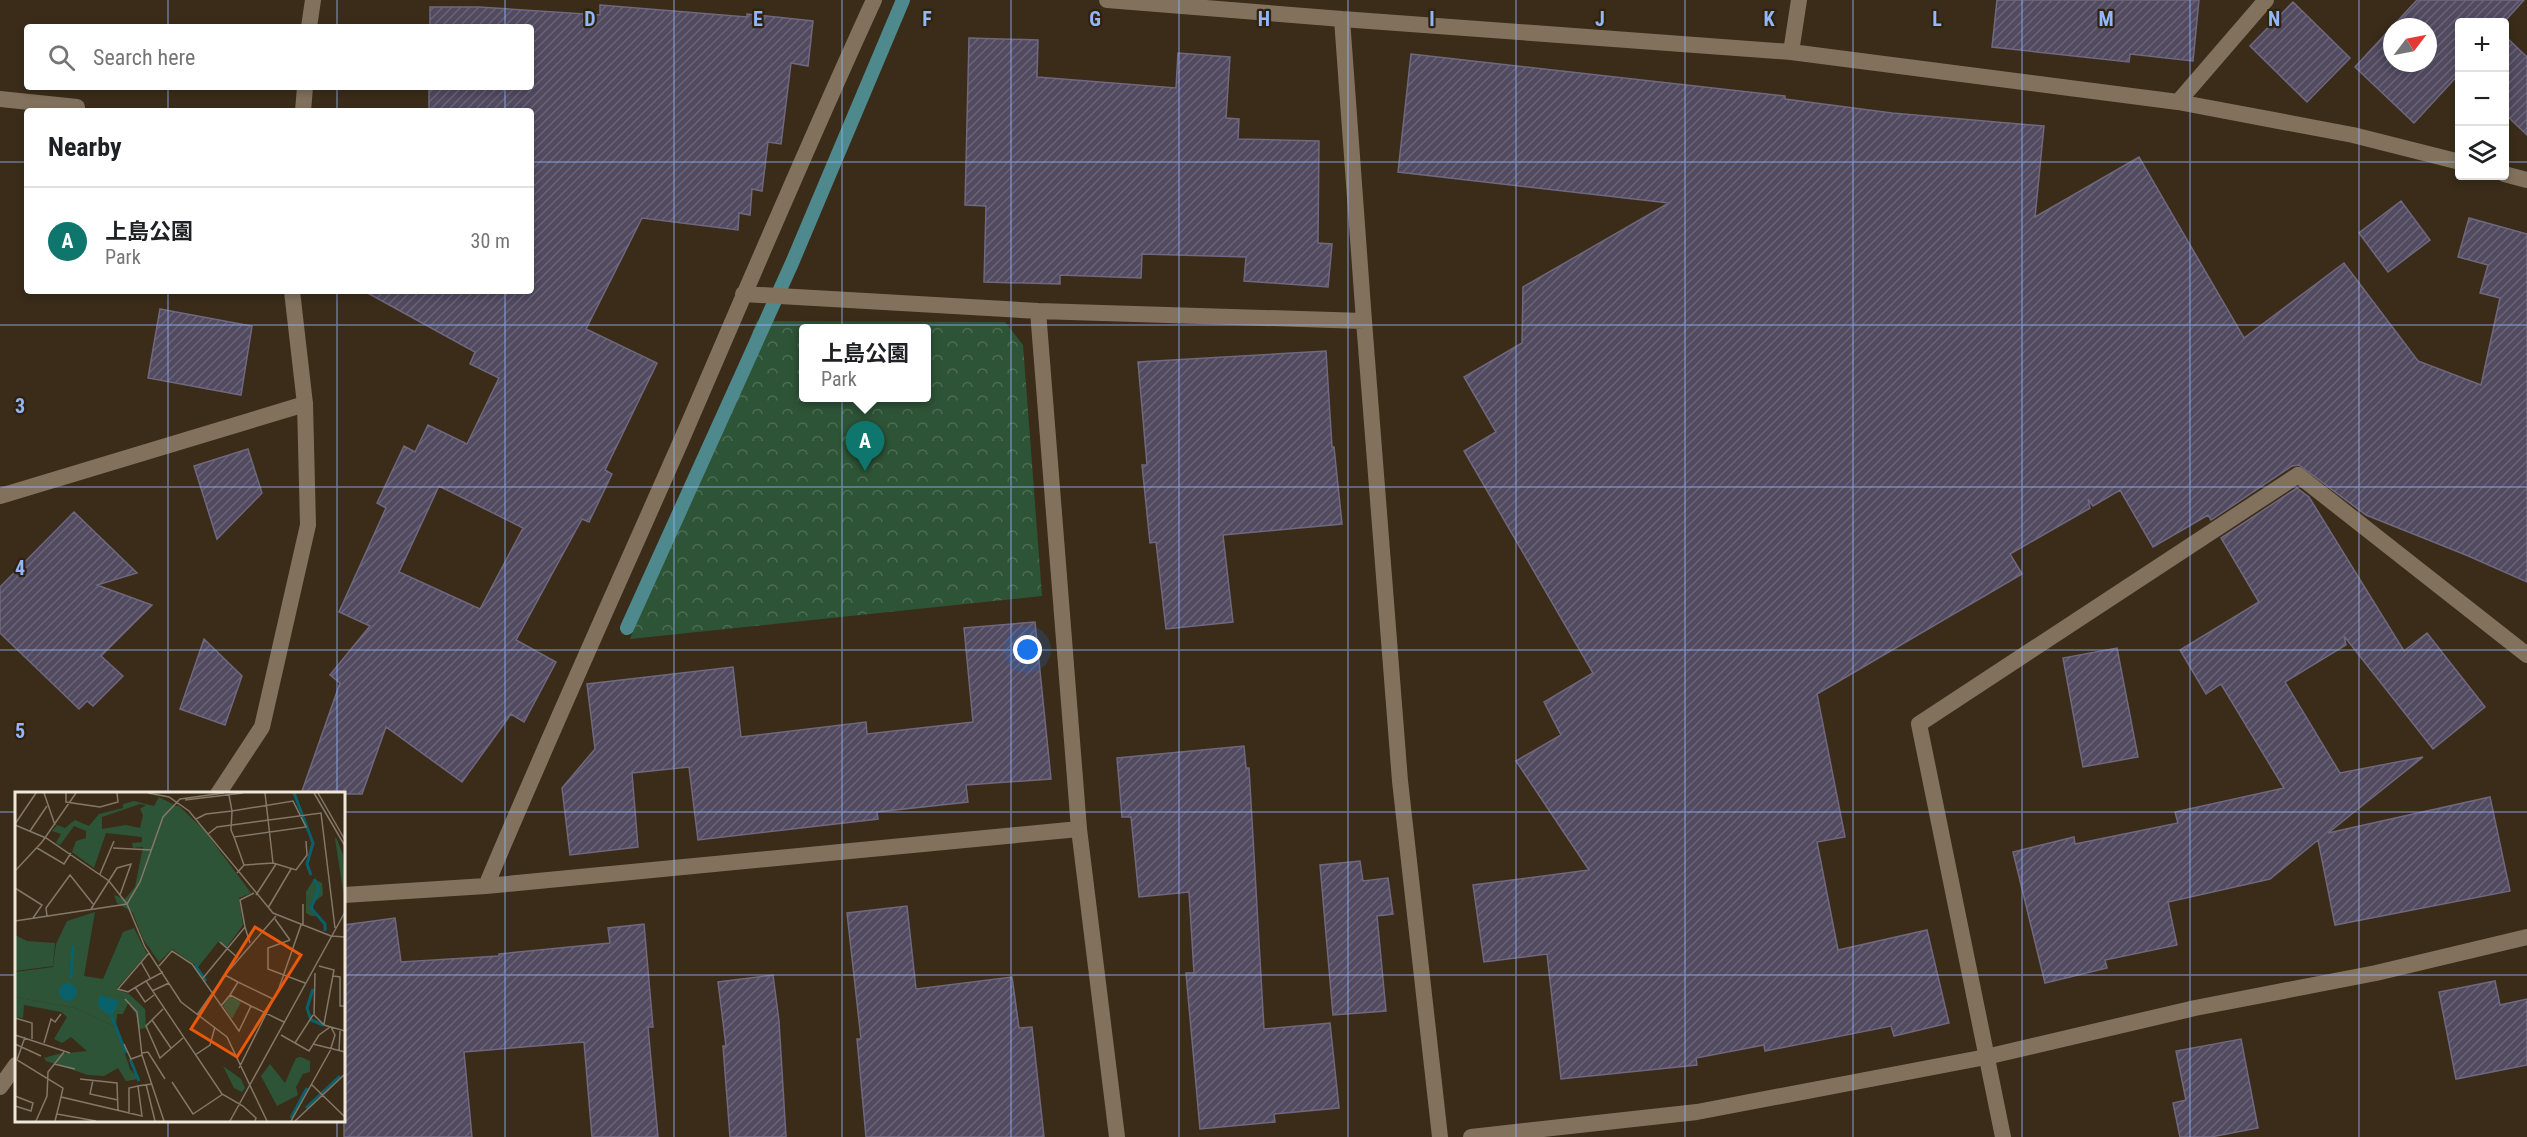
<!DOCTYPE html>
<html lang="en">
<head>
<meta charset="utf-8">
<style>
  body { margin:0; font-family:"Roboto Condensed","Noto Sans JP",sans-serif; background:#f6f6f6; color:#202124 }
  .controls { position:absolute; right:18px; top:18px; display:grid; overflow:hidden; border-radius:6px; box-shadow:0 3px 9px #0003 }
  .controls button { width:54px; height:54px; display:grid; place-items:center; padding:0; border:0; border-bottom:2px solid #e0e0e0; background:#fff; color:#202124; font:30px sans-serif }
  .compass { position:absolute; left:2383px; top:18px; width:54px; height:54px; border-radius:50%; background:#fff; box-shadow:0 3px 9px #0003; rotate:58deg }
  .you { position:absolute; left:1028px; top:650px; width:21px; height:21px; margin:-15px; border:4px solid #fff; border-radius:50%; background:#1a73e8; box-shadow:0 0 0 9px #1a73e833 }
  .badge { display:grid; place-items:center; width:39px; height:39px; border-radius:50%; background:#0f766e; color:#fff; font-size:20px; font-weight:700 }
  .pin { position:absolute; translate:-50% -50px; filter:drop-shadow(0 2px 3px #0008) }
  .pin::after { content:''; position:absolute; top:32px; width:21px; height:18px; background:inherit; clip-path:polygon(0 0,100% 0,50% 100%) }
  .popup { position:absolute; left:799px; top:324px; width:132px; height:78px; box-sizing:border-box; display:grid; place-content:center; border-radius:6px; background:#fff; filter:drop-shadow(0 2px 4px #0005); font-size:20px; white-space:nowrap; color:#757577 }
  .popup b { font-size:22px; color:#202124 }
  .popup::after { content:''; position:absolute; left:50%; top:100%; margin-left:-12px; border:12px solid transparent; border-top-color:#fff }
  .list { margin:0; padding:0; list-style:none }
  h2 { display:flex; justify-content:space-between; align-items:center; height:78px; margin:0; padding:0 24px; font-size:26px }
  h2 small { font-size:20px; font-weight:400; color:#757577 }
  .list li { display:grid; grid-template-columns:39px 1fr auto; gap:18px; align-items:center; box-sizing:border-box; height:108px; padding:0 24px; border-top:2px solid #e0e0e0 }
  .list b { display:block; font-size:22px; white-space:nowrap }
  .list p { margin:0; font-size:20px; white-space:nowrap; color:#757577 }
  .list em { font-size:20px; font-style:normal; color:#757577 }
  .icon { flex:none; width:33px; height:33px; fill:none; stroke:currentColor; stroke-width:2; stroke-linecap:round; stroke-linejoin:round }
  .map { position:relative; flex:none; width:2527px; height:1137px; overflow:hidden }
  .search { position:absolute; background:#fff; box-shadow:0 3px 9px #0003; left:24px; top:24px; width:510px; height:66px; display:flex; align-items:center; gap:15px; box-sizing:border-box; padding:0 21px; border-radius:6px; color:#757577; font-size:22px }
  .panel { position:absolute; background:#fff; box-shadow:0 3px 9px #0003; left:24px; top:108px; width:510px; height:186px; border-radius:6px }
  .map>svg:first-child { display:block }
  .park { fill:url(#park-crowns); fill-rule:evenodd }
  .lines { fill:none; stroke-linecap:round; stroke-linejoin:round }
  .stream { stroke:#4e8a8d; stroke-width:14 }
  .building { fill:url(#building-hatch); stroke:#6f687f; stroke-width:1.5; fill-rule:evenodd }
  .service { stroke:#82725d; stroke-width:16 }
  .minor { stroke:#82725d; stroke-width:16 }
  .tertiary { stroke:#82725d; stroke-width:16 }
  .grid { fill:none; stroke:#93b7fd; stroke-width:1.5; stroke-opacity:0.55 }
  .inset-river { fill:none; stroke:#09616c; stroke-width:3 }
  .inset-road { fill:none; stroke:#837767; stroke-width:1.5 }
  .view { fill:#e8590c; fill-opacity:0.15; stroke:#e8590c; stroke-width:3 }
  .inset-edge { fill:none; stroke:#f0e8db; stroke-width:3 }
  .grid-label { font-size:20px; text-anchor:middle; font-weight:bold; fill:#93b7fd; stroke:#2f220f; stroke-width:4.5; stroke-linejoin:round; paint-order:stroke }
</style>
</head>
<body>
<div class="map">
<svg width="2527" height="1137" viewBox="0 0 2527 1137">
  <defs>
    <pattern id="park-crowns" width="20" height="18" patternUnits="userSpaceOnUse" patternTransform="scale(1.5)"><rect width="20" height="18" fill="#2e5437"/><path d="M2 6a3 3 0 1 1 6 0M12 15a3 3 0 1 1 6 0" fill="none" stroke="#4d6d53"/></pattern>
    <pattern id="building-hatch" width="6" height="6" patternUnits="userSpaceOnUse" patternTransform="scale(1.5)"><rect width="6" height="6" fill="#514a60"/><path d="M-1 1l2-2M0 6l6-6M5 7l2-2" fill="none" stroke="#6a6476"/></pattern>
  </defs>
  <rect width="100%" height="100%" fill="#3a2c19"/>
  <path class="park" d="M 757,321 L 1005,322 L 1023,345 L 1042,596 L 630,639 ZM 804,328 L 926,328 L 926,398 L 804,398 Z"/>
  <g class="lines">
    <path class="stream" d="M 627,628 L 792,263 L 903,0"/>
  </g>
  <path class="building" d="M 1997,0 L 2199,0 L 2193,61 L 2130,54 L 2129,62 L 1992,47 Z
    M 2417,0 L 2524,0 L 2504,22 L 2508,26 L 2505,29 L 2505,22 L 2460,22 L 2460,73 L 2414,123 L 2355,67 ZM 2392,27 L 2428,27 L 2428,63 L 2392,63 Z
    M 2293,2 L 2350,58 L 2307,102 L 2250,46 Z
    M 600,5 L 747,17 L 747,14 L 813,21 L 808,66 L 791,63 L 781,144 L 768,142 L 762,191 L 752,189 L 750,215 L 739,213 L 738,230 L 642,218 L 586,329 L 657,363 L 605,470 L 612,474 L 589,522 L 582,519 L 516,640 L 556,662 L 524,722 L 511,714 L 462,782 L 386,727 L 362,794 L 301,794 L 340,683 L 330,675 L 370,626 L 339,612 L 386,508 L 377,503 L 404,446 L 415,452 L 428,425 L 467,444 L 499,378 L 470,364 L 475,352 L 364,291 L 531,291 L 531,111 L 429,111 L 429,87 L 531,87 L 531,27 L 430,27 L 430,7 L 479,7 L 600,15 ZM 439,486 L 523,528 L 480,609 L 399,572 Z
    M 2505,36 L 2527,57 L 2527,135 L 2505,114 Z
    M 969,38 L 1038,40 L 1037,77 L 1176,88 L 1178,53 L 1230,57 L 1226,118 L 1239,119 L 1238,139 L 1319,141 L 1318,243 L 1332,244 L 1328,287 L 1244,281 L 1246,257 L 1142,254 L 1141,278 L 1060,275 L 1060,284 L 984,282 L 986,206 L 965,205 Z
    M 1411,54 L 1785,96 L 1785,99 L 1892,113 L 2044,126 L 2035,217 L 2139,157 L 2244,338 L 2344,263 L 2418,361 L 2481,385 L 2500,298 L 2480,293 L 2488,265 L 2458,257 L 2469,218 L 2527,234 L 2527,582 L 2466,555 L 2366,515 L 2299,465 L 2292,466 L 2211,520 L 2208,515 L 2153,547 L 2120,490 L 2093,506 L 2088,499 L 2090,508 L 2010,554 L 2022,574 L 1817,694 L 1845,837 L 1817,842 L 1838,950 L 1927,930 L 1949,1023 L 1894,1036 L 1891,1026 L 1765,1051 L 1764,1045 L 1696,1058 L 1697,1065 L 1561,1079 L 1547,954 L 1484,962 L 1473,885 L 1589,870 L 1516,761 L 1561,735 L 1544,702 L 1593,673 L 1464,451 L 1496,432 L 1464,377 L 1522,343 L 1523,287 L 1669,203 L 1398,172 Z
    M 2401,201 L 2430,240 L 2388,272 L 2359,233 Z
    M 160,309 L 252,326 L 241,395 L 148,378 Z
    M 1326,351 L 1332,447 L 1334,447 L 1342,524 L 1223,535 L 1233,622 L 1166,629 L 1156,542 L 1150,543 L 1142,465 L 1147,465 L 1138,362 Z
    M 248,449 L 262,493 L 217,539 L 194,466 Z
    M 2297,488 L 2309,497 L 2404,651 L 2427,633 L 2485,707 L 2433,749 L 2344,636 L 2346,645 L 2285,682 L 2340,773 L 2423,757 L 2328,833 L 2490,797 L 2510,891 L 2335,925 L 2318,840 L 2270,879 L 2168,902 L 2177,945 L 2105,960 L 2107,968 L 2045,983 L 2013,852 L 2074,837 L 2075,844 L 2178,823 L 2175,812 L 2284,788 L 2221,684 L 2206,694 L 2180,650 L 2259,602 L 2221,538 Z
    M 74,512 L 137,573 L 97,585 L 152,605 L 101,656 L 123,676 L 93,706 L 87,701 L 79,709 L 0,633 L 0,587 Z
    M 1035,622 L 1051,779 L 966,785 L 968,802 L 877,812 L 878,819 L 698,840 L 689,767 L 632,773 L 638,847 L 570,855 L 562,788 L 595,749 L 587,684 L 733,667 L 741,737 L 866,722 L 867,734 L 973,722 L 964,628 Z
    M 204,639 L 242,676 L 225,725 L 180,709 Z
    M 2117,648 L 2138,757 L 2083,767 L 2063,658 Z
    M 1244,746 L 1246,768 L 1249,768 L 1264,1029 L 1330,1023 L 1339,1108 L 1274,1114 L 1275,1122 L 1200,1129 L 1186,973 L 1194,973 L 1189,892 L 1139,897 L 1131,817 L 1122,817 L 1117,758 Z
    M 1360,861 L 1363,881 L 1388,878 L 1393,914 L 1377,916 L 1386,1011 L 1333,1015 L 1320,865 Z
    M 907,906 L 916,989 L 1012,977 L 1019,1028 L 1032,1027 L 1044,1137 L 866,1137 L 857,1039 L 861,1039 L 847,913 Z
    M 395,918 L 401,962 L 499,956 L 499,954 L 610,943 L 608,928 L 644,924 L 653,1027 L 648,1027 L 658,1137 L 592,1137 L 584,1042 L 464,1052 L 472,1137 L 344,1137 L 344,925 Z
    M 773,975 L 779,1021 L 786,1137 L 730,1137 L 723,1046 L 726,1046 L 718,982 Z
    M 2495,981 L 2500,1005 L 2527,999 L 2527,1065 L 2456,1079 L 2439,992 Z
    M 2241,1039 L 2258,1128 L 2211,1137 L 2180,1137 L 2173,1103 L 2186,1100 L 2176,1051 Z"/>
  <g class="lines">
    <path class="service" d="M 0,99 L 77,107"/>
    <path class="minor" d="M 874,0 C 807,146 745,293 681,441 C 616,589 549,736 486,886 L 1079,829 L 1117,1137
      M 1107,0 L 1342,19 L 1364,321
      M 1342,19 L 1791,52 L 2178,102 L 2353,135 L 2460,162
      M 1791,52 L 1799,0
      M 2178,102 L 2266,0
      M 2504,174 L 2527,180
      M 743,294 L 1038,311 L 1079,829
      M 1038,311 L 1364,321 L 1400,781 L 1440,1137
      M 0,496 L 305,404
      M 344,895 L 486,886
      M 2003,1137 L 1919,724 L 2298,475 L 2527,655"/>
    <path class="tertiary" d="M 309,27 L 313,0
      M 303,111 L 305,87
      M 218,794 L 262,727 L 308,525 L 305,404 L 292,291
      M 0,1087 L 16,1065
      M 1471,1137 L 1697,1112 L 1986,1057 L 2195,1008 L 2376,973 L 2527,937"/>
  </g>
  <path class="grid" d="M 168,0 L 168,27M 337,0 L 337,27M 505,0 L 505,27M 674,0 L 674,1137M 842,0 L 842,1137M 1011,0 L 1011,1137M 1179,0 L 1179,1137M 1348,0 L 1348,1137M 1516,0 L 1516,1137M 1685,0 L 1685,1137M 1853,0 L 1853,1137M 2022,0 L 2022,1137M 2190,0 L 2190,1137M 2359,0 L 2359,1137M 168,87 L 168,111M 337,87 L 337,111M 505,87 L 505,111M 0,162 L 27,162M 531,162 L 2460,162M 2504,162 L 2527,162M 168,291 L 168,794M 337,291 L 337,794M 505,291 L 505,1137M 0,325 L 2527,325M 0,487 L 2527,487M 0,650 L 2527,650M 0,812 L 16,812M 344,812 L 2527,812M 0,975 L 16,975M 344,975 L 2527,975M 168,1120 L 168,1137M 337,1120 L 337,1137"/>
  <g transform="translate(15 792)">
    <rect width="330" height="330" fill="#3a2c19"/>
    <path d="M 0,143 L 12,149 L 40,151 L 38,174 L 0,179 Z" fill="#2e5437"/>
    <path d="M 144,5 L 165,16 L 123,133 L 119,121 L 102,111 L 99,103 L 110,107 L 120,95 L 128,55 L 118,56 L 117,51 L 127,50 L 127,45 L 91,41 L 79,76 L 57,60 L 61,49 L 71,46 L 71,39 L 59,34 L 45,53 L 41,51 L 46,42 L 37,39 L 42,33 L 50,36 L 60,28 L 74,34 L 84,22 L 108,16 L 108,12 L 119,9 L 139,14 ZM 125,12 L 131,13 L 125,17 L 128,23 L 125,36 L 111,33 L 87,37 L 87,25 ZM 321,45 L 328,63 L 330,110 L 320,47 ZM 299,87 L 307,91 L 308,103 L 297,112 L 301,124 L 296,124 L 291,121 L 291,100 ZM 98,196 L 114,202 L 130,217 L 131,236 L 124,237 L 121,222 L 111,208 L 100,203 ZM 0,205 L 60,216 L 101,235 L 115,277 L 124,287 L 111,289 L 103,276 L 89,284 L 73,283 L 31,269 L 29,266 L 43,262 L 72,259 L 56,245 L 47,251 L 39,247 L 52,225 L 46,220 L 9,213 L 8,226 L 0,225 ZM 286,265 L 295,269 L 295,280 L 288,282 L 281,295 L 283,303 L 262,314 L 246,284 L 255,272 L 270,291 L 281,266 ZM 208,274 L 226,287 L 230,296 L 227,300 L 219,296 Z" fill="#2e5437" fill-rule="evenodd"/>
    <path d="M 163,13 L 189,38 L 236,101 L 224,106 L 228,133 L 211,156 L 203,150 L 183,175 L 157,157 L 144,170 L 128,147 L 114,111 L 134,72 L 144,39 ZM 80,120 L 69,184 L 88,187 L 108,140 L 119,136 L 132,162 L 102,196 L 100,203 L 114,209 L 108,222 L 102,222 L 101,235 L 60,216 L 0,205 L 0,180 L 38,175 L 41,152 L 52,129 ZM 214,204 L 226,210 L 217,227 L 208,214 Z" fill="#2e5437"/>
    <path d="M44 200a9 9 0 1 1 18 0a9 9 0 1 1-18 0ZM 84,203 L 104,209 L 97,225 L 83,215 Z" fill="#09616c"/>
    <path class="inset-river" d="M 279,1 L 298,51 L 292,72 L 296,83M 299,87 L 304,97 L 296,116 L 310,132 L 310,139M 180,173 L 191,189M 56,186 L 58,154M 298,197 L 292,216 L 296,228 L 308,233M 97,225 L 111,261M 115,267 L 124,289M 291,316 L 325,284M 276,326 L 292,296"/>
    <path class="inset-road" d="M 29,1 L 40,33M 51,1 L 51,10 L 85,15 L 103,10 L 102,1M 133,1 L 154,5 L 174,19 L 258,121 L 316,144 L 330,145M 299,1 L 330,54M 303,1 L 330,48M 170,8 L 228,1M 181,27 L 191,22 L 217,19 L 278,9 L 291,35 L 219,45 L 216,38 L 217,19 L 214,3M 0,32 L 21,1M 0,33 L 31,46 L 94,89 L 112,112 L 130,155 L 166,210 L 212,245 L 252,329M 15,39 L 32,14M 193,42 L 202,35 L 306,21 L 320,136M 219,45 L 229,73 L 222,81M 22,56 L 49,72 L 56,61M 98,56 L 137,58M 258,71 L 281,78 L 292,63 L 291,49M 229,73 L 258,71 L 250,1M 0,79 L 27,50 L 61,1M 85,82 L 99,49M 0,96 L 27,113 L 18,126M 241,103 L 261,72M 253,116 L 276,77M 76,117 L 102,76 L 116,72 L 105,103M 32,124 L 31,116 L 55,83 L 78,112M 260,127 L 275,148M 0,129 L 112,112 L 125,90 L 148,25 L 165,7 L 209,1M 288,134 L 288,112M 230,135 L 225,108 L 239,101M 275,148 L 253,156 L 253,177 L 290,191M 205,150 L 223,166M 126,170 L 135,186M 144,174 L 157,159 L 177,172 L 224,239 L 236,214 L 269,230M 304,174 L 319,178 L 309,232M 148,180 L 131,189 L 207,302 L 228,314 L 241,326 L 240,329M 300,181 L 299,223 L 309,233 L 330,239M 210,183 L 261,124M 318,184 L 325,185 L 325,214 L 330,214M 188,186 L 230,135 L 235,151M 131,189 L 113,200 L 103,197 L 134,161M 120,195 L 130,210 L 139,203M 137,199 L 154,191M 215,203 L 223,190 L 258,207M 110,207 L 122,220 L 127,263 L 149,329M 206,214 L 215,203 L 236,214M 148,217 L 131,234 L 145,266 L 168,246M 182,223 L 210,183 L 223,190M 0,226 L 17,231 L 17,247M 137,228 L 156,256M 0,243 L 55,261M 266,243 L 280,251 L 298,223M 10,245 L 2,268 L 48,296 L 46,305M 29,251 L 36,227 L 40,230 L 46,222M 280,251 L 294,259 L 304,243 L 315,235M 0,252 L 26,264M 109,252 L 116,267 L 127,263M 298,252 L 330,260M 324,259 L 325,239M 127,261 L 133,260 L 150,287M 180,263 L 195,253 L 200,235M 39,272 L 60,277M 224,276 L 264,196 L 286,133M 65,287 L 102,291 L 103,319M 78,288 L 75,302 L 103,308M 157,290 L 178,322 L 208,302M 131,292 L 140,329M 296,292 L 330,325M 0,304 L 18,311 L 16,319 L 0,314M 114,321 L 114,296 L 123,294M 42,322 L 81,329M 21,329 L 32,304 L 33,280 L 49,260M 40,329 L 46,305 L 127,324 L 123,294 L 137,292M 215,329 L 330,120M 276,329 L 315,259 L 320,243 L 316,235M 280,329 L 330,282"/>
    <path class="view" d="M 240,135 L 286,163 L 222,265 L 176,237 Z"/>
    <rect width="330" height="330" class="inset-edge"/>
  </g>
  <g class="grid-label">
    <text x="590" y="26">D</text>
    <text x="758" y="26">E</text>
    <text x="927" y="26">F</text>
    <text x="1095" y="26">G</text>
    <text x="1264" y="26">H</text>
    <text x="1432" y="26">I</text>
    <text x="1600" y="26">J</text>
    <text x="1769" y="26">K</text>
    <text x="1937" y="26">L</text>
    <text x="2106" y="26">M</text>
    <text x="2274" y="26">N</text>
    <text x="20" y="413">3</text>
    <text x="20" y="575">4</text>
    <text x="20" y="738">5</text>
  </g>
</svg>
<div class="controls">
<button>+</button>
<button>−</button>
<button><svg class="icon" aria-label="layers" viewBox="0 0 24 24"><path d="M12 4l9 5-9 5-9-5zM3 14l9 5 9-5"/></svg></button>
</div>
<svg class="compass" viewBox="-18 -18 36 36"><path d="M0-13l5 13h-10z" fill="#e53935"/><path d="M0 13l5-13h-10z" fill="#757577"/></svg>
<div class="you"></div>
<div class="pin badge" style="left:865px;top:471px">A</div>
<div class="popup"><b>上島公園</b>Park</div>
<div class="search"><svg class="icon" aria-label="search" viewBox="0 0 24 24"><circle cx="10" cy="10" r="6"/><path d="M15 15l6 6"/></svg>Search here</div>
<section class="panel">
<h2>Nearby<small></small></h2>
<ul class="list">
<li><span class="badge">A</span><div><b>上島公園</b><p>Park</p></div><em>30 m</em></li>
</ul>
</section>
</div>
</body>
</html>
